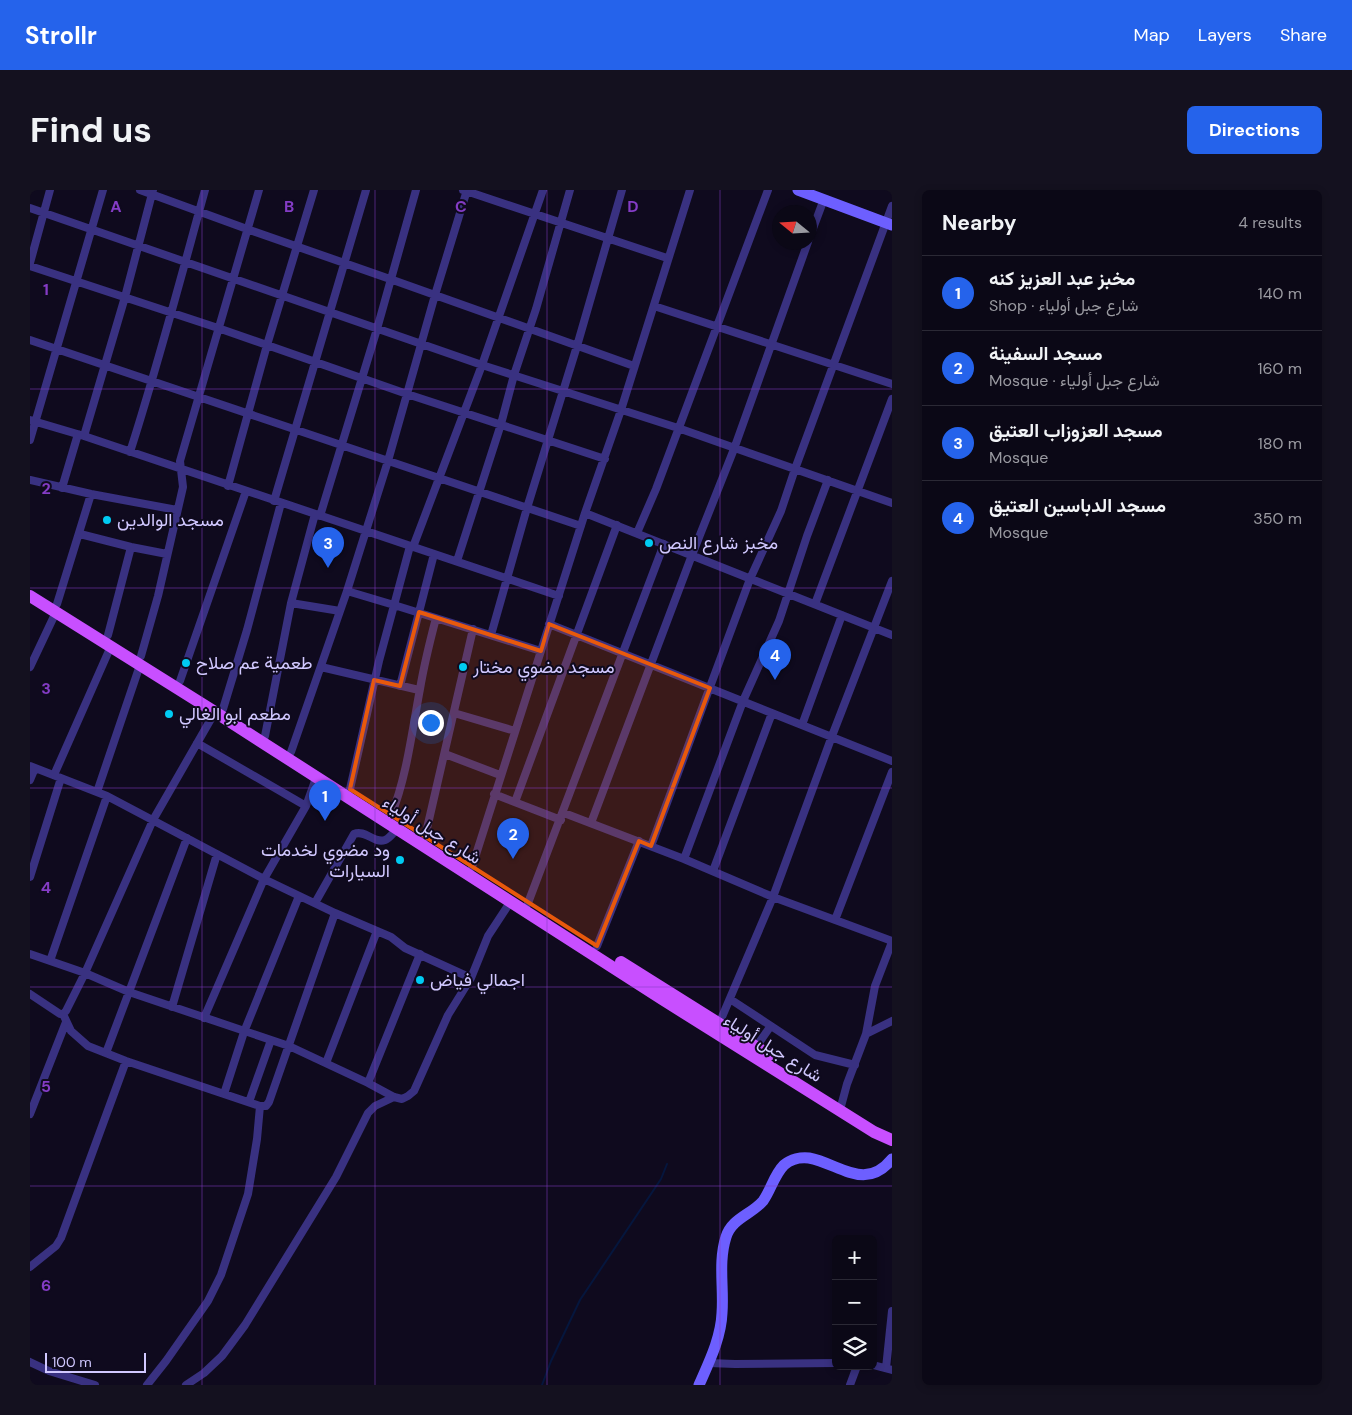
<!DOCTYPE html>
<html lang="en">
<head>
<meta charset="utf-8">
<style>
  body { margin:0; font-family:"DM Sans",Vazirmatn,sans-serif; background:#14111f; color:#f1f3f6 }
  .controls { position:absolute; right:15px; bottom:15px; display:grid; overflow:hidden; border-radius:8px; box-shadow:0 2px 8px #0003 }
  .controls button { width:45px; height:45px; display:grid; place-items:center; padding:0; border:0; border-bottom:1px solid #2b2935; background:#0b0816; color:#f1f3f6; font:25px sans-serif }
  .compass { position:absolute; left:742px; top:15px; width:45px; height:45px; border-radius:50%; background:#0b0816; box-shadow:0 2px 8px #0003; rotate:288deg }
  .scale { position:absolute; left:15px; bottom:12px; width:101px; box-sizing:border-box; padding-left:5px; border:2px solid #d1c8ff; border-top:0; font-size:14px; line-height:18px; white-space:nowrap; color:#d1c8ff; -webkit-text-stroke:4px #0f0a1e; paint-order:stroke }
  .you { position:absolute; left:400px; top:532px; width:18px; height:18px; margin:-12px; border:4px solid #fff; border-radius:50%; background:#1a73e8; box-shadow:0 0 0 8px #1a73e833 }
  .badge { display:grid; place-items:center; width:32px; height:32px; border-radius:50%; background:#2563eb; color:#fff; font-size:16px; font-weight:700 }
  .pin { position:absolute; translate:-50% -41px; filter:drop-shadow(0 1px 2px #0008) }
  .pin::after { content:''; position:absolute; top:26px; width:18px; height:15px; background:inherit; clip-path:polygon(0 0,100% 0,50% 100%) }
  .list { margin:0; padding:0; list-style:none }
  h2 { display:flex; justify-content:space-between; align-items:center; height:65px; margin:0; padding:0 20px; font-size:21px }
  h2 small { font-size:16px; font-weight:400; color:#9a9aa1 }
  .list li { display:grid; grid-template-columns:32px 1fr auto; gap:15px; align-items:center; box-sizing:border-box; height:75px; padding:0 20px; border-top:1px solid #2b2935 }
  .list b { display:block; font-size:19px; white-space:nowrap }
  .list p { margin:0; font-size:16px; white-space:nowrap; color:#9a9aa1 }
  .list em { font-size:16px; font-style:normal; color:#9a9aa1 }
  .icon { flex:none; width:28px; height:28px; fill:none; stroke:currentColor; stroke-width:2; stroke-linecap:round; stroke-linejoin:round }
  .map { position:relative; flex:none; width:862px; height:1195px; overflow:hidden; border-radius:8px }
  header { display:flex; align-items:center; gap:30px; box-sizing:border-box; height:70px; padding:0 25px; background:#2563eb; color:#fff }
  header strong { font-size:24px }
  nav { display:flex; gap:28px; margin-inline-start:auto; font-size:18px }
  .intro { display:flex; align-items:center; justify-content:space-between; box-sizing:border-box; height:120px; padding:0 30px }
  h1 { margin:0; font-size:35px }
  .button { padding:12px 22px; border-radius:8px; background:#2563eb; color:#fff; font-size:18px; font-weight:700 }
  main { display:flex; gap:30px; padding:0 30px }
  aside { flex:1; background:#0b0816; border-radius:8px; box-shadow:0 2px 8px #0003 }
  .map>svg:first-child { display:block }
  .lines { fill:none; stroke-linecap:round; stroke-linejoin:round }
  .stream { stroke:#05163d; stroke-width:2 }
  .street { stroke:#393181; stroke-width:8 }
  .secondary { stroke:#6d5fff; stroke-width:11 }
  .primary { stroke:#c84fff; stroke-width:12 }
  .marked { fill:#e8590c; fill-opacity:0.2; stroke:#e8590c; stroke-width:4; stroke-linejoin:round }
  .grid { fill:none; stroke:#843cc5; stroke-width:1; stroke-opacity:0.55 }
  .poi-dot { fill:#00cbf3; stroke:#0f0a1e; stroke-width:2 }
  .labels { text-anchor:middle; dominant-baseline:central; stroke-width:4; stroke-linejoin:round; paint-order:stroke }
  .poi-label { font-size:18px; fill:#d1c8ff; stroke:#0f0a1e; text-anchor:start }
  .street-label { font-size:18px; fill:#d1c8ff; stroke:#0f0a1e }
  .grid-label { font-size:16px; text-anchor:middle; font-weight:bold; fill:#843cc5; stroke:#0f0a1e; stroke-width:4; stroke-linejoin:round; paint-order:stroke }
</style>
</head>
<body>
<header>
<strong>Strollr</strong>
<nav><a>Map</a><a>Layers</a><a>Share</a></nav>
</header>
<div class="intro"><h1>Find us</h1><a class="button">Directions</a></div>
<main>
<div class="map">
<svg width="862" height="1195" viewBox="0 0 862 1195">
  <rect width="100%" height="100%" fill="#0f0a1e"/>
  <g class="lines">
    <path class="stream" d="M 512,1195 L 521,1171 L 550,1110 L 631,989 L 637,974"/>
    <path class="street" d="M 110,0 L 217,39 L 360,89 L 604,176
      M 433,0 L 637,68
      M 0,18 L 452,175 L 648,238 L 862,313
      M 779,49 L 794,9
      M 0,73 L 20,0
      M 0,76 L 188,138 L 377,204 L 575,269
      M 624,116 L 862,194
      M 0,150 L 551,336
      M 0,230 L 54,246 L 529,406
      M 54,246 L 95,107 L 123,0
      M 0,250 L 73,0
      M 100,262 C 128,175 151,87 175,0
      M 0,290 L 61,304 L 147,320
      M 198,296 L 237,155 L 284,0
      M 32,298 L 48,244
      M 244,311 L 336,0
      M 555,323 L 862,445
      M 290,326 L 347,139 L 386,0
      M 607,343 L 626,299 L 738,0
      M 50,344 L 101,357 L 137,364
      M 383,357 L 452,175 L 513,0
      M 427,371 L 471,234 L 484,185 L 506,119 L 540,0
      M 317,401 L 364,415 L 511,461
      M 261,413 L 310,421
      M 27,414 L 61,304
      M 785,414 L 862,209
      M 519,434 L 862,571
      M 78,445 L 101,357
      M 461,445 L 497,318 L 547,156 L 592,0
      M 111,466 L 128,406 L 153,297 L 150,271 L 229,0
      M 0,477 L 26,422
      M 291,477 L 389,500
      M 150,491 L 216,301
      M 370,496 L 404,364
      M 193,519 L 217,440 L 251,313
      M 424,523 L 485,541
      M 772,535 L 812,425
      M 235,546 L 261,413 L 285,324
      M 167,553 L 276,616
      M 261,562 L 317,401 L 358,271 L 405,105 L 437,0
      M 415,564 L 470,585
      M 0,576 L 77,606 L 234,689 L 305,723 L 361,747 L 375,758 L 441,788
      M 24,585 L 81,456
      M 0,590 L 5,578
      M 320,599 L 349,471 L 380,356
      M 67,602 L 110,475
      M 464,604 L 531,630
      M 485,612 L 587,335
      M 534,623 L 654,669 L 743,707 L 862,751
      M 361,626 C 377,586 382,541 390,499 C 394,475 400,451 406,428
      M 561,633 L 662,365 L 704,259 L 778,52
      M 395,647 L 443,439
      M 621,656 L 720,389 L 751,321 L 765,279 L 862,16
      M 654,669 L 713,511 L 749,431 L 777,346 L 798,290
      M 442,677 L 555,323 L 591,220 L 660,0
      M 683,681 L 742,523
      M 0,687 L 31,588
      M 285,713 L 324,644 C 335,639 344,654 355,650 C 359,649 363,643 367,639
      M 498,713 L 634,354
      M 805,730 L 862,582
      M 567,756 L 609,651
      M 0,764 L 55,783 L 99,802 L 259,856 L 338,893 L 364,907 L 372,909 L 378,906 L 384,901 L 418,825 L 441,788 L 458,746 L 481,711
      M 20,771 L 77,606
      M 0,804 L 30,824 L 33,824 L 36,821 L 55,783 L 123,630 L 185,522
      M 700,809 L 785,865 L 825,875
      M 142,817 L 187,664
      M 33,824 L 41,841 L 58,856 L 96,871 L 230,916 L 236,916 L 239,912 L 305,723
      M 174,828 L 234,689 L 276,616 L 286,588
      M 689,834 L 743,707 L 802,546 L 862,391
      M 836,844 L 862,831
      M 726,857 L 740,837
      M 76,863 L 157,648
      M 296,873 L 347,741
      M 338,893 L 390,764
      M 194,904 L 214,842 L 269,706
      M 219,912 L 241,850
      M 810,920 L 817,894 L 836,844 L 845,796 L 862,752
      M 0,924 L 36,832
      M 0,1077 L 26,1056 L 31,1048 L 96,871
      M 0,1172 L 19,1181 L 65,1195
      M 679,1173 L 705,1174 L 806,1173
      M 843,1175 L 862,1180
      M 856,1178 L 862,1121
      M 117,1195 L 136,1171 L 178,1111 L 191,1085 L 218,1004 L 227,949 L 230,916
      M 156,1195 L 174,1183 L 192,1166 L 215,1135 L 306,987 L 338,923 L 345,916 L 364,907
      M 820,1195 L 827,1176"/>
    <path class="secondary" d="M 768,0 L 862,35
      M 669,1195 C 679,1172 691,1148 692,1123 C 694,1098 688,1072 696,1047 C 702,1028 721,1025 733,1011 C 741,1000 744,985 754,975 C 761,969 771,967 779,968 C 810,974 835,1002 862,969"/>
    <path class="primary" d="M 0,406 L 185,522 L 632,809 L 844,942 L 862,950
      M 591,772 L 739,865"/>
  </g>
  <path class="marked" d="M 389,422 L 511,461 L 519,434 L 680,498 L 621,656 L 609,651 L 567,756 L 320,599 L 344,490 L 370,496 Z"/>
  <path class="grid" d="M 172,0 L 172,1195M 345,0 L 345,1195M 517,0 L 517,1195M 690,0 L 690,1195M 0,199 L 862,199M 0,398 L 862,398M 0,598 L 862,598M 0,797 L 862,797M 0,996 L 862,996"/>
  <g class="poi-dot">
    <circle cx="77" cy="330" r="5"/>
    <circle cx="619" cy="353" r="5"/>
    <circle cx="156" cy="473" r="5"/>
    <circle cx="433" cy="477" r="5"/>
    <circle cx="139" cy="524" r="5"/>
    <circle cx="370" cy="670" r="5"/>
    <circle cx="390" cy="790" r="5"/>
  </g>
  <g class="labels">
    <g class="poi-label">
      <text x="87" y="330">مسجد الوالدين</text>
      <text x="629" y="353">مخبز شارع النص</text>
      <text x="166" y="473">طعمية عم صلاح</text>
      <text x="443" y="477">مسجد مضوي مختار</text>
      <text x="149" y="524">مطعم ابو الغالي</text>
      <text x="360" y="660" text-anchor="end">ود مضوي لخدمات<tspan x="360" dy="21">السيارات</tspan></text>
      <text x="400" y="790">اجمالي فياض</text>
    </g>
    <g class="street-label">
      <text transform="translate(402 640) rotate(32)">شارع جبل أولياء</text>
      <text transform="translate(743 858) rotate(32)">شارع جبل أولياء</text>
    </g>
  </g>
  <g class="grid-label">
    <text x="86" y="22">A</text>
    <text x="259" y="22">B</text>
    <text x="431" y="22">C</text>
    <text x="603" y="22">D</text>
    <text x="16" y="105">1</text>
    <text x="16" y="304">2</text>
    <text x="16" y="504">3</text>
    <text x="16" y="703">4</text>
    <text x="16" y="902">5</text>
    <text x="16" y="1101">6</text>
  </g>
</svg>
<div class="controls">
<button>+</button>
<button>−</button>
<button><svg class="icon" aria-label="layers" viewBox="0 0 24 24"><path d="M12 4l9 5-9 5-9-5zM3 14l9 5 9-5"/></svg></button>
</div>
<svg class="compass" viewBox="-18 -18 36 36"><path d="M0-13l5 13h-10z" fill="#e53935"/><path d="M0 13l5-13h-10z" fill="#9a9aa1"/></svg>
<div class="scale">100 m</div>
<div class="you"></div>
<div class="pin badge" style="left:295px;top:631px">1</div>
<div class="pin badge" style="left:483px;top:669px">2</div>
<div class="pin badge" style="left:298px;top:378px">3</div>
<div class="pin badge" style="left:745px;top:490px">4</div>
</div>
<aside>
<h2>Nearby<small>4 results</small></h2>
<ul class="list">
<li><span class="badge">1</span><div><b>مخبز عبد العزيز كنه</b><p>Shop · شارع جبل أولياء</p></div><em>140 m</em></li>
<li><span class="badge">2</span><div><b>مسجد السفينة</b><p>Mosque · شارع جبل أولياء</p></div><em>160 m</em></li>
<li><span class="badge">3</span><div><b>مسجد العزوزاب العتيق</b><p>Mosque</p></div><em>180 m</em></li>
<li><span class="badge">4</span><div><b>مسجد الدباسين العتيق</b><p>Mosque</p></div><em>350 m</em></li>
</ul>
</aside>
</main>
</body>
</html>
